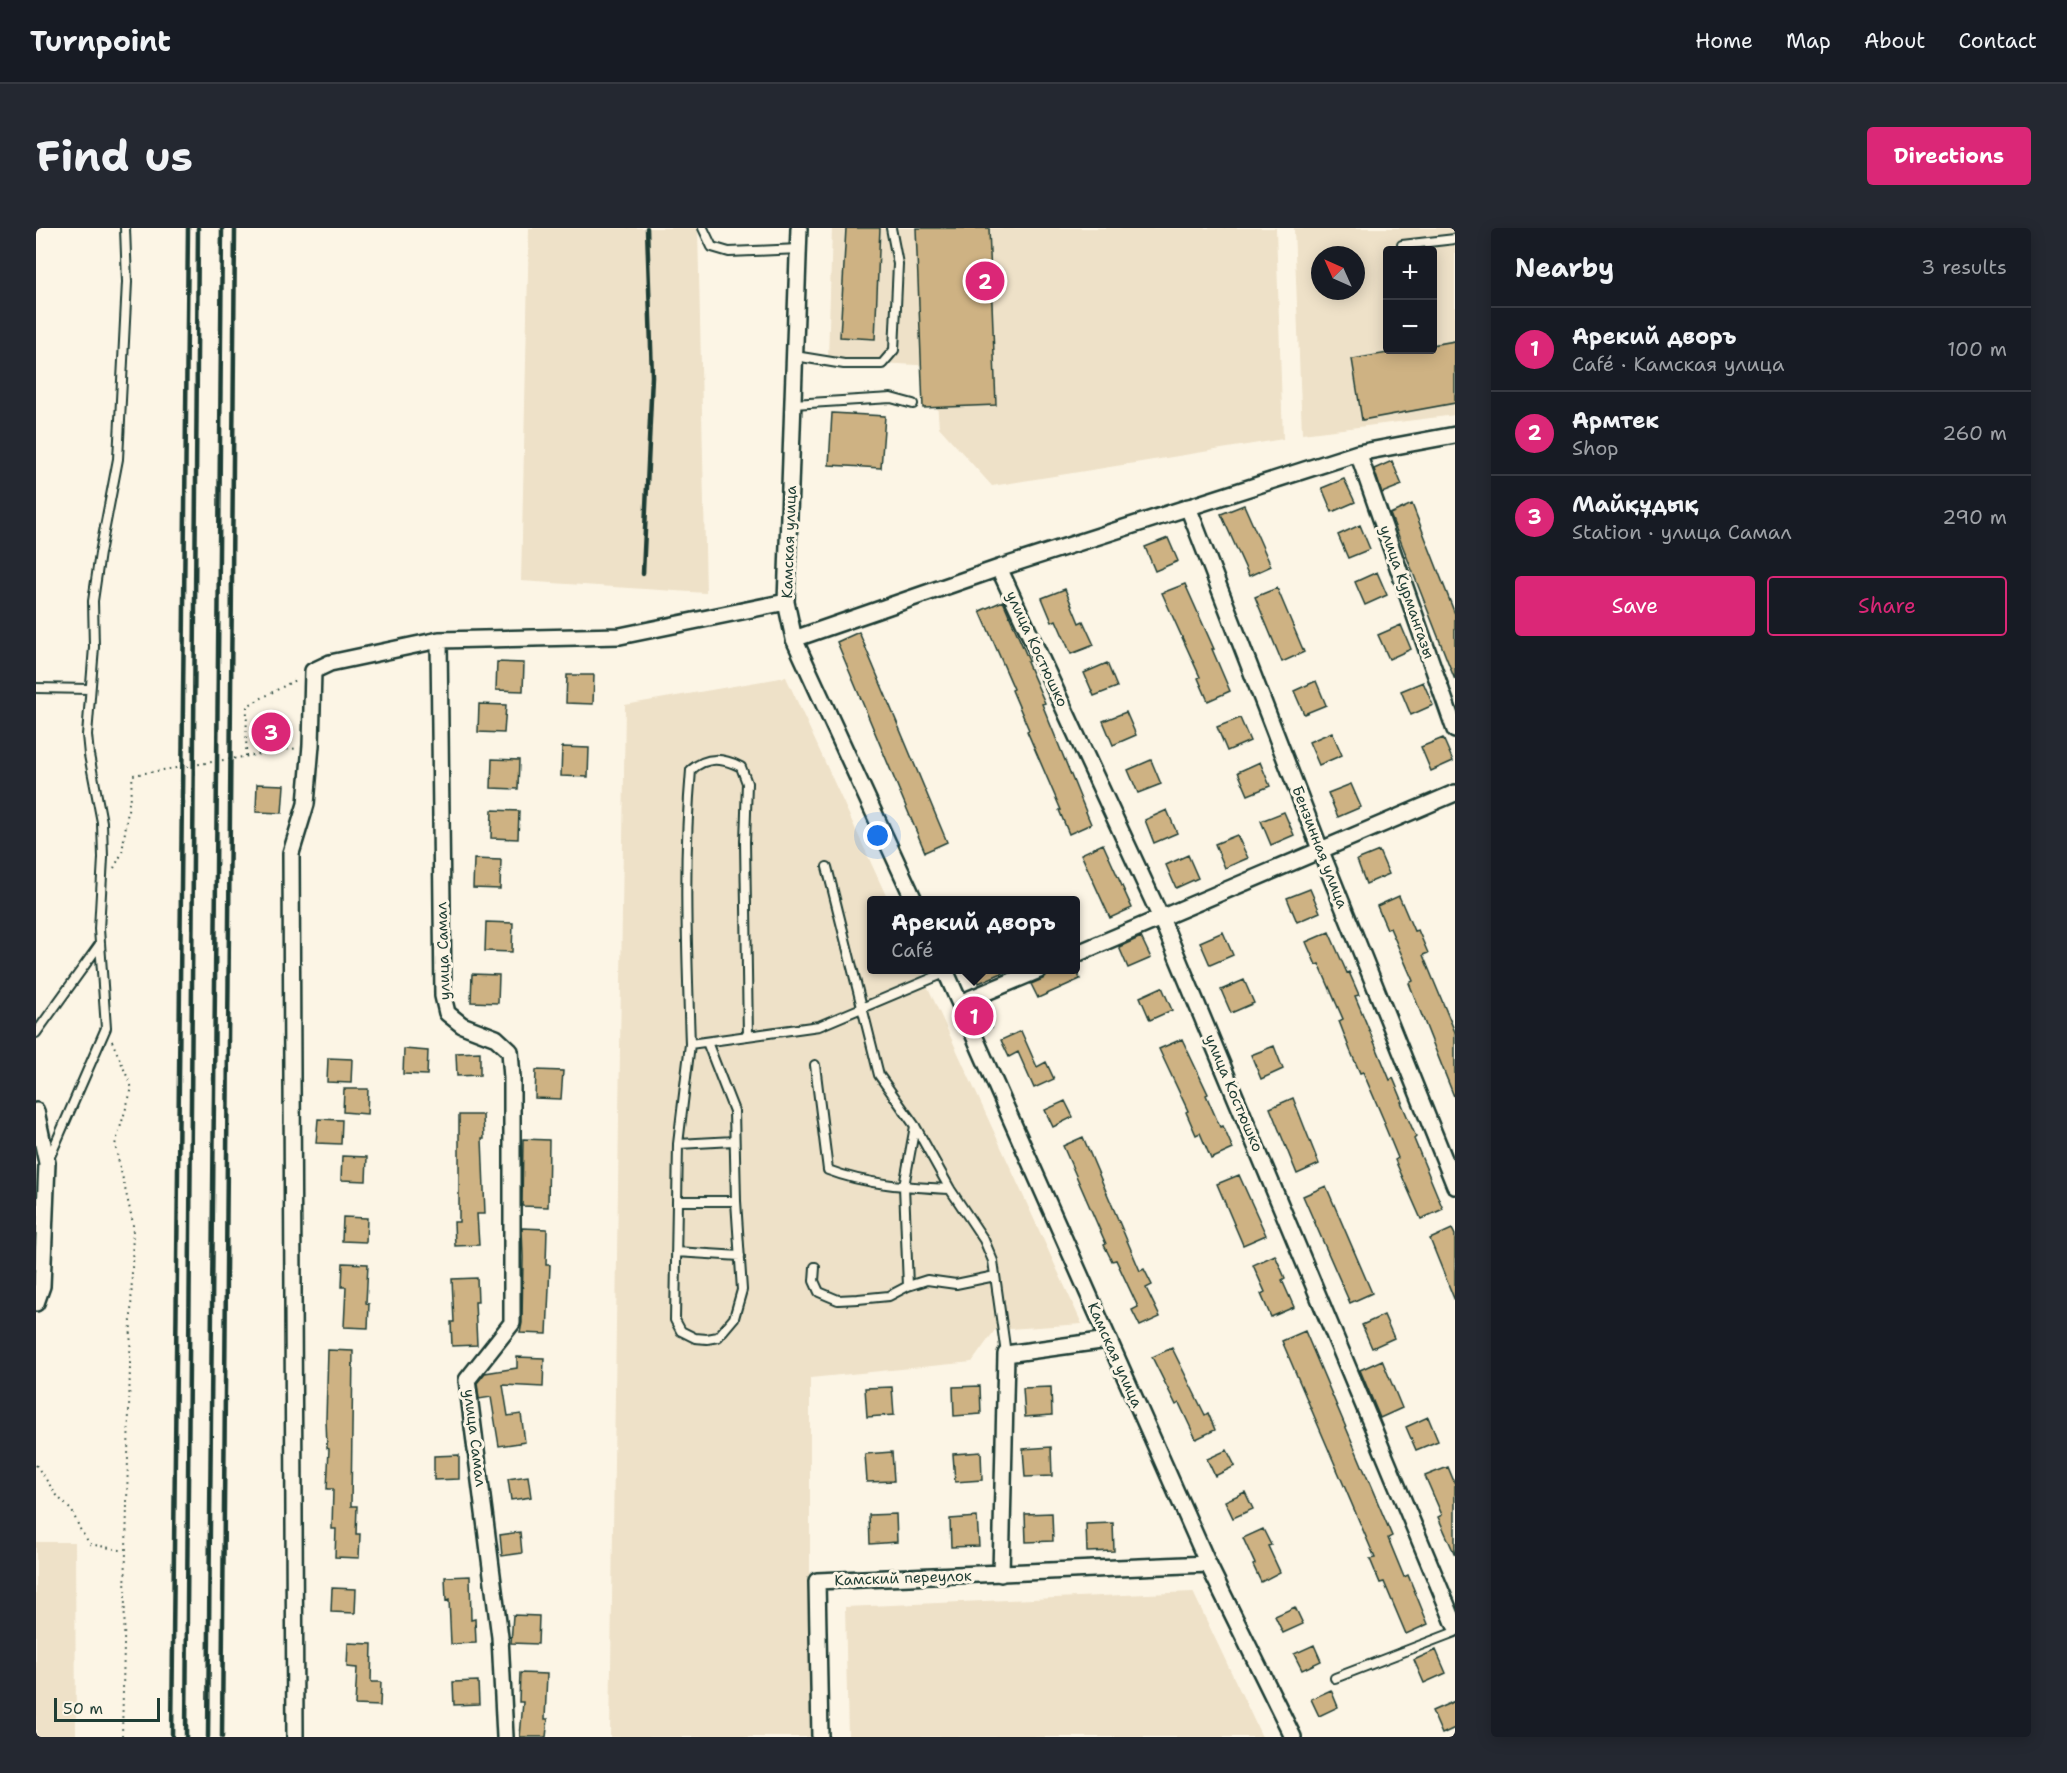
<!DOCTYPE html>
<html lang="en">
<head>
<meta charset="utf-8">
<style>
  body { margin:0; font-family:"Shantell Sans",sans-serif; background:#242831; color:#f1f3f6 }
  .controls { position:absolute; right:18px; top:18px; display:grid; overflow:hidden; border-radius:6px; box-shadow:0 3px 15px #0003 }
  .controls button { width:54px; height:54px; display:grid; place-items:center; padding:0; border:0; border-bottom:2px solid #363941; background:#171b24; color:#f1f3f6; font:30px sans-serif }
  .compass { position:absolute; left:1275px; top:18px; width:54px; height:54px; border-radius:50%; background:#171b24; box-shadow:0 3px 15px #0003; rotate:315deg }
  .scale { position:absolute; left:18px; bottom:15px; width:106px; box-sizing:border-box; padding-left:6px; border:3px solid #1f3d34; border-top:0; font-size:16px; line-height:21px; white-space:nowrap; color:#1f3d34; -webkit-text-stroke:4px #fcf5e5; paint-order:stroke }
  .you { position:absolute; left:842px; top:608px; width:21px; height:21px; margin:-15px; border:4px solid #fff; border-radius:50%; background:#1a73e8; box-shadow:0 0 0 9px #1a73e833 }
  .badge { display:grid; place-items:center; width:39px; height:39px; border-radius:50%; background:#db2777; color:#fff; font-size:20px; font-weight:700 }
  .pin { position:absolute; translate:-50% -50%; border:3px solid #fff; box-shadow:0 2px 6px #0006 }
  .popup { position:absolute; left:831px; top:668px; width:213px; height:78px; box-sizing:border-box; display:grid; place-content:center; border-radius:6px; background:#171b24; filter:drop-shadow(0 2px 4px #0005); font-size:20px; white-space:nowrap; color:#9ea1a6 }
  .popup b { font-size:22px; color:#f1f3f6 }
  .popup::after { content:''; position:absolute; left:50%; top:100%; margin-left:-12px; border:12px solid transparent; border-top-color:#171b24 }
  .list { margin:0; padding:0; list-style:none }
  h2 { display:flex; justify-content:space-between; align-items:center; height:78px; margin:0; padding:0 24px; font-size:26px }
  h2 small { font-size:20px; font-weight:400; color:#9ea1a6 }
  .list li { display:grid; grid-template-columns:39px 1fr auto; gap:18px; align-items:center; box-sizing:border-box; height:84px; padding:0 24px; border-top:2px solid #363941 }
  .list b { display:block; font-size:22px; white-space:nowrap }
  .list p { margin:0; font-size:20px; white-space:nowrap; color:#9ea1a6 }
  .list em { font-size:20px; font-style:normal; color:#9ea1a6 }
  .actions { display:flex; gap:12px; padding:18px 24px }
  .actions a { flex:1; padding:14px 0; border:2px solid #db2777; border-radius:6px; text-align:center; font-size:21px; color:#db2777 }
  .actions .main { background:#db2777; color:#fff }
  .map { position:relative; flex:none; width:1419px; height:1509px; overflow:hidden; border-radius:6px }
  header { display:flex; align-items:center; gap:36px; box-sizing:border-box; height:84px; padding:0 30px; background:#171b24; border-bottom:2px solid #363941 }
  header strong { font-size:28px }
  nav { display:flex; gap:33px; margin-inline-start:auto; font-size:21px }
  .intro { display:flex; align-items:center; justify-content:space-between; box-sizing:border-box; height:144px; padding:0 36px }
  h1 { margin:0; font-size:42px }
  .button { padding:15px 27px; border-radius:6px; background:#db2777; color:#fff; font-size:21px; font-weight:700 }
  main { display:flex; gap:36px; padding:0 36px }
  aside { flex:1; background:#171b24; border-radius:6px; box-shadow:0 3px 15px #0003 }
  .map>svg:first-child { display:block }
  .built { fill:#eee1c8; fill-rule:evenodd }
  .building { fill:#ceb283; stroke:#1f3d34; stroke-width:1.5 }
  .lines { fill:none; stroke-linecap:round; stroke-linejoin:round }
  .service-casing { stroke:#1f3d34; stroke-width:12 }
  .minor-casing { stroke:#1f3d34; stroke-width:20 }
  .path { stroke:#1f3d34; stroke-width:2; stroke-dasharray:1.5 4.5; stroke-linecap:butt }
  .service { stroke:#fcf5e5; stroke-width:8 }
  .minor { stroke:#fcf5e5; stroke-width:15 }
  .rail { stroke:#1f3d34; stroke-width:4.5 }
  .labels { text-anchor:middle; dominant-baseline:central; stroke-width:6; stroke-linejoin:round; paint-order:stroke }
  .street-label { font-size:15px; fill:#1f3d34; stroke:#fcf5e5 }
</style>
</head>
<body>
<header>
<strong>Turnpoint</strong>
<nav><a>Home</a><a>Map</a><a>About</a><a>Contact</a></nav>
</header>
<div class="intro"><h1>Find us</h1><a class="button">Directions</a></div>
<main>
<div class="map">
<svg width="1419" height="1509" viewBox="0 0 1419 1509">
  <rect width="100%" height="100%" fill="#fcf5e5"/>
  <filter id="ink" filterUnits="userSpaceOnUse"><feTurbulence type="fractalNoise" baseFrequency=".0167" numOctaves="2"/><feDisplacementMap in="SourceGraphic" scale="12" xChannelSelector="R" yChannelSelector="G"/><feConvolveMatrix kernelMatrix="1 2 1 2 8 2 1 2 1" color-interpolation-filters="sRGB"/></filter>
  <g filter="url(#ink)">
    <path class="built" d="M 493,0 L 662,0 L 670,365 L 485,353 Z
      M 796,0 L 1240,0 L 1247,211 L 956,258 L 903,199 L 898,138 L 792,132 Z
      M 1258,0 L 1419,0 L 1419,187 L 1266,206 ZM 1352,22 L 1396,22 L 1396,122 L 1352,122 ZM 1284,27 L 1320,27 L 1320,63 L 1284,63 Z
      M 750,449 L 852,672 L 836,672 L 836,742 L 884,742 L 1046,1096 L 959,1102 L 936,1134 L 774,1150 L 774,1509 L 574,1509 L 589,477 Z
      M 0,1314 L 39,1314 L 40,1509 L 0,1509 Z
      M 1157,1364 L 1226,1509 L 812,1509 L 809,1379 Z"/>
    <path class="building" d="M 810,0 L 844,0 L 839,111 L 804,109 Z
      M 880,0 L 953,0 L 960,177 L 887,180 Z
      M 1419,113 L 1419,175 L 1326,192 L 1316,131 L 1370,122 L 1396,122 L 1396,117 Z
      M 796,185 L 849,188 L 845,240 L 793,237 Z
      M 1356,233 L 1366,257 L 1346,265 L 1338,241 Z
      M 1308,251 L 1319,274 L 1296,284 L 1286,260 Z
      M 1376,276 L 1419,386 L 1419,452 L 1354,286 Z
      M 1208,277 L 1235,338 L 1213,348 L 1185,286 Z
      M 1324,297 L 1334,321 L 1312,330 L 1302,307 Z
      M 1132,310 L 1142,333 L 1119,343 L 1109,319 Z
      M 1341,344 L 1351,367 L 1329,377 L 1319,354 Z
      M 1149,356 L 1178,421 L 1176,421 L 1194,463 L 1172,473 L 1162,450 L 1164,449 L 1126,365 Z
      M 1241,360 L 1268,424 L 1246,434 L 1219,369 Z
      M 1029,361 L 1043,395 L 1047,393 L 1058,417 L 1035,426 L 1020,392 L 1016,394 L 1006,370 Z
      M 967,373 L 993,433 L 991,434 L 1009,475 L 1006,476 L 1055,596 L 1033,606 L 1023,582 L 1025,582 L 991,503 L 993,502 L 976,462 L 978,461 L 944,383 Z
      M 1365,397 L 1375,421 L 1353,431 L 1342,407 Z
      M 823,404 L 911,614 L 889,624 L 801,414 Z
      M 461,434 L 488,435 L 487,463 L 460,462 Z
      M 1071,435 L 1081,459 L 1058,468 L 1048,445 Z
      M 531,447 L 558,447 L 557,476 L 530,475 Z
      M 1280,453 L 1290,477 L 1268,486 L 1258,463 Z
      M 1387,454 L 1397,477 L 1375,487 L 1365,463 Z
      M 443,476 L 470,477 L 468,505 L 442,504 Z
      M 1090,484 L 1100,507 L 1077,517 L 1067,493 Z
      M 222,490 L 249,491 L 248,519 L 221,518 Z
      M 1204,490 L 1214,513 L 1191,523 L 1181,499 Z
      M 1296,504 L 1306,527 L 1283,537 L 1273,514 Z
      M 1407,510 L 1417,533 L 1395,543 L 1385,519 Z
      M 526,519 L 553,520 L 552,549 L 525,548 Z
      M 456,531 L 483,532 L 482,561 L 455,560 Z
      M 1115,532 L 1125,556 L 1102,565 L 1092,542 Z
      M 1224,534 L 1234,558 L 1212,567 L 1202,544 Z
      M 221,556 L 248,557 L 246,585 L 220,584 Z
      M 1315,556 L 1325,579 L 1302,589 L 1292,565 Z
      M 456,582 L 483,583 L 482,611 L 455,610 Z
      M 1131,582 L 1141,605 L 1118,615 L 1109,592 Z
      M 1248,584 L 1258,607 L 1235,617 L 1225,593 Z
      M 1201,607 L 1212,630 L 1189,640 L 1179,616 Z
      M 1067,616 L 1096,680 L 1074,690 L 1045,626 Z
      M 1343,623 L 1353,646 L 1330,656 L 1321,632 Z
      M 1152,627 L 1162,650 L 1140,660 L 1130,637 Z
      M 438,631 L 465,632 L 464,661 L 437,660 Z
      M 1274,661 L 1284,684 L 1261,694 L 1251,670 Z
      M 1363,668 L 1378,703 L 1382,702 L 1392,725 L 1387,727 L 1419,804 L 1419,871 L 1373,755 L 1377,753 L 1354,700 L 1351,701 L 1341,678 Z
      M 450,694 L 477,695 L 476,724 L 449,723 Z
      M 1187,704 L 1197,727 L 1174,737 L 1164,714 Z
      M 1293,704 L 1311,745 L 1313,744 L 1323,767 L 1319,768 L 1354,852 L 1357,850 L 1367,874 L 1365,874 L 1380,909 L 1378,911 L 1407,981 L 1385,991 L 1359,932 L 1362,930 L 1348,896 L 1349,895 L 1327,844 L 1324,845 L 1314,822 L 1303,793 L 1307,791 L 1283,736 L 1280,737 L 1270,714 Z
      M 1105,709 L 1115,730 L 1092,740 L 1083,719 Z
      M 938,741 L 975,741 L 943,755 Z
      M 1015,741 L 1040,741 L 1044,751 L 1002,770 L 995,756 L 1007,751 Z
      M 436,746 L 463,747 L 462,775 L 435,774 Z
      M 1208,752 L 1218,775 L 1195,785 L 1185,762 Z
      M 1126,759 L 1136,782 L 1114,792 L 1104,769 Z
      M 946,776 L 956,799 L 947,803 L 937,780 Z
      M 985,803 L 1001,839 L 1010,834 L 1018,851 L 998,860 L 982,824 L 973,829 L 965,812 Z
      M 1146,811 L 1172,866 L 1170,867 L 1184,899 L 1187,898 L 1197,921 L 1175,931 L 1164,905 L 1160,907 L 1150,884 L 1152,883 L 1123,821 Z
      M 1238,818 L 1247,841 L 1225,851 L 1215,827 Z
      M 368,821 L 392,823 L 391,847 L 367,846 Z
      M 444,824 L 444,847 L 421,848 L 420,825 Z
      M 292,830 L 316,831 L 315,855 L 291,854 Z
      M 500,842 L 527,843 L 525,871 L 499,870 Z
      M 308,861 L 332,861 L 331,886 L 307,884 Z
      M 1257,870 L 1283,936 L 1261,946 L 1234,880 Z
      M 1029,873 L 1037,889 L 1017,899 L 1009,882 Z
      M 423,887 L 447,887 L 448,911 L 446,911 L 449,986 L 441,986 L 443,1017 L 419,1018 L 418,994 L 423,994 Z
      M 282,891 L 306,892 L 305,916 L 280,915 Z
      M 1047,909 L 1104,1043 L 1108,1041 L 1116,1057 L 1110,1060 L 1124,1089 L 1104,1098 L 1096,1082 L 1102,1079 L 1080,1032 L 1076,1033 L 1068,1017 L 1070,1016 L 1027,918 Z
      M 487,911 L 513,912 L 512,979 L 486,978 Z
      M 306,928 L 331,929 L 330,953 L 305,952 Z
      M 1203,947 L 1230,1007 L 1207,1017 L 1181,956 Z
      M 1290,958 L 1336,1065 L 1314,1075 L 1267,968 Z
      M 307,989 L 331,990 L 330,1014 L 306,1013 Z
      M 486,1000 L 511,1001 L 510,1037 L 514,1037 L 511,1106 L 484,1105 L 486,1095 L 487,1029 Z
      M 1416,1001 L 1419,1007 L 1419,1073 L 1394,1011 Z
      M 1239,1027 L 1249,1050 L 1246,1052 L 1258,1079 L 1235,1089 L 1225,1066 L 1229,1064 L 1217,1037 Z
      M 307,1035 L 332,1036 L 330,1075 L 333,1076 L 332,1100 L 308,1099 L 310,1059 L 306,1059 Z
      M 441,1050 L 442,1074 L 439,1074 L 441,1117 L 416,1118 L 415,1094 L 418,1094 L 416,1051 Z
      M 1348,1087 L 1358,1110 L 1336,1120 L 1326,1097 Z
      M 1269,1103 L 1356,1308 L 1352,1310 L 1368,1349 L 1372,1347 L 1392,1396 L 1370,1406 L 1348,1354 L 1344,1355 L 1334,1331 L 1339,1330 L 1246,1113 Z
      M 1136,1120 L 1169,1187 L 1172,1185 L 1179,1202 L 1160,1211 L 1143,1175 L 1140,1177 L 1116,1129 Z
      M 292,1122 L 317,1123 L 315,1278 L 321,1278 L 320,1306 L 324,1306 L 323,1330 L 299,1329 L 300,1301 L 296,1301 L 297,1261 L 291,1261 L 293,1221 L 291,1220 L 290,1191 Z
      M 481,1129 L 508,1130 L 507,1159 L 467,1157 L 472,1188 L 485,1186 L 489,1214 L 463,1218 L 455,1169 L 443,1171 L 441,1155 L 449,1145 L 481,1140 Z
      M 1346,1132 L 1366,1180 L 1344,1190 L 1324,1142 Z
      M 944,1158 L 945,1186 L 918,1188 L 917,1159 Z
      M 856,1159 L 858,1187 L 831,1189 L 829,1160 Z
      M 1015,1159 L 1016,1187 L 989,1189 L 987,1160 Z
      M 1392,1189 L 1402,1213 L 1380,1222 L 1370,1199 Z
      M 1015,1219 L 1016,1248 L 989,1249 L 987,1221 Z
      M 1191,1222 L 1199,1238 L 1179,1248 L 1171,1231 Z
      M 856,1224 L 858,1253 L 831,1254 L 829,1226 Z
      M 945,1224 L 946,1252 L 919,1254 L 917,1226 Z
      M 423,1227 L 423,1251 L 398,1252 L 398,1228 Z
      M 1412,1239 L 1419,1256 L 1419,1327 L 1402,1289 L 1406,1287 L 1389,1248 Z
      M 492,1248 L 495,1269 L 475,1272 L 472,1251 Z
      M 1209,1264 L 1217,1281 L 1197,1290 L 1189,1273 Z
      M 1016,1285 L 1017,1313 L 990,1314 L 989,1286 Z
      M 860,1286 L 861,1314 L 834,1316 L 833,1287 Z
      M 941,1289 L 943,1318 L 915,1319 L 914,1291 Z
      M 1077,1295 L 1078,1323 L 1051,1324 L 1050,1296 Z
      M 1227,1301 L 1235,1317 L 1232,1318 L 1244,1344 L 1225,1354 L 1217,1337 L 1219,1336 L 1207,1310 Z
      M 484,1304 L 486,1325 L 466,1328 L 464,1307 Z
      M 434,1348 L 435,1392 L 439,1391 L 440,1415 L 415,1416 L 413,1372 L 410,1373 L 409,1349 Z
      M 296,1360 L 320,1361 L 319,1385 L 295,1384 Z
      M 1259,1379 L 1267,1396 L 1247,1405 L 1239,1388 Z
      M 477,1387 L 503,1388 L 502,1416 L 475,1415 Z
      M 312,1415 L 336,1416 L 335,1454 L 345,1454 L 344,1478 L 319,1477 L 321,1440 L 311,1439 Z
      M 1278,1417 L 1285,1433 L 1266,1442 L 1258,1426 Z
      M 1400,1422 L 1410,1445 L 1388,1455 L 1378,1432 Z
      M 484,1445 L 511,1446 L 509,1491 L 512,1491 L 510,1509 L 484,1509 L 487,1474 L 483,1474 Z
      M 442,1453 L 443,1476 L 418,1477 L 417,1454 Z
      M 1295,1462 L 1302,1479 L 1283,1488 L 1275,1471 Z
      M 1419,1473 L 1419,1500 L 1406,1506 L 1396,1483 Z"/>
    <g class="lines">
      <g class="service-casing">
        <path id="service" d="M 667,0 L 676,19 L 693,24 L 763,21
          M 1366,17 L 1419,11
          M 759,128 L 808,136 L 846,136 L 858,122 L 862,36 L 855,0
          M 757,176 L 855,170 L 877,176
          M 0,460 L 54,461
          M 791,639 L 843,847 L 879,898 L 914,961 L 948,1012 L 957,1033 L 970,1126
          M 0,805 L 64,716
          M 671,814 L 698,883 L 700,973 L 706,1062 L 698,1090 L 682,1109 L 671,1111 L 659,1110 L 645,1103 L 639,1092 L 642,916 L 654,816 L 783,798 L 911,744
          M 654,816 C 651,725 647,633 655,542 C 671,528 687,530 705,539 L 711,555 L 709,614 L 712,808
          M 779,837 L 792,942 C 831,957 873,959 914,961
          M 642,916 L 698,913
          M 12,933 L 70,800 L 63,701 L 67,630 L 66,594 L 53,527 L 51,507 L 58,419 L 57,373 L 64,325 L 82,231 L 91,54 L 89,0
          M 641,973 L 700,973
          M 640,1024 L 704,1028
          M 779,1039 L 778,1053 L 783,1064 L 802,1072 L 822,1071 L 853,1068 L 872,1058 L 891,1052 L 920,1056 L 959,1048
          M 872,1058 L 868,958 L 879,898
          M 1299,1450 L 1419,1404"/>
      </g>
      <g class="minor-casing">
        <path id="minor" d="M 763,0 L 750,374 L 758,411 L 878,672
          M 1322,225 L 1419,502
          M 1152,279 L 1284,621 L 1419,958
          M 963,340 L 1125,690 L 1419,1397
          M 758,411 L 963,340 L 1322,225 L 1419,207
          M 1040,726 L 1419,565
          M 909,742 L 1172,1336 L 1257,1509
          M 924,775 L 1003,742
          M 0,883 L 11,935 L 6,1058 L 0,1075
          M 965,1346 L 970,1126 L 1072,1112
          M 259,1509 L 255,625 L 270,576 L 275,517 L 277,443 L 294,435 L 403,412
          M 469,1509 L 464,1409 L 431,1152 L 476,1095 L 476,850 L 474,823 L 460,810 L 426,797 L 411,785 L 407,768 L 403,412 L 584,408 L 750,374
          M 784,1509 L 781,1353 L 1172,1336"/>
      </g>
      <path class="path" d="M 210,528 L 211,478 L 261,451
        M 78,640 L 86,625 L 97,547 L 261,520
        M 76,813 L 96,860 L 79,917 L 97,995 L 86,1509
        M 0,1237 L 22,1269 L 36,1283 L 44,1301 L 54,1316 L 89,1323"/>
      <use href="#service" class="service"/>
      <use href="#minor" class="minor"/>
      <path class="rail" d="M 607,346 L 616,148 L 611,0
        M 136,1509 L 152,0
        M 150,1509 L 162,0
        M 172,1509 L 186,0
        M 186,1509 L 199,0"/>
    </g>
  </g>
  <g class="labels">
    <g class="street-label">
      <text transform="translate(753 314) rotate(-88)">Камская улица</text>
      <text transform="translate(1371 364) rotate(71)">улица Курмангазы</text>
      <text transform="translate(1001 421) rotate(65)">улица Костюшко</text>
      <text transform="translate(1284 619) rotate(69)">Бензинная улица</text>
      <text transform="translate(407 723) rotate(-92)">улица Самал</text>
      <text transform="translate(1198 865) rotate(67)">улица Костюшко</text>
      <text transform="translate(1079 1127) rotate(66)">Камская улица</text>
      <text transform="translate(439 1210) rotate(83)">улица Самал</text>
      <text transform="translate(867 1350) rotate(-2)">Камский переулок</text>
    </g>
  </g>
</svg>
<div class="controls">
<button>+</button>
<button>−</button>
</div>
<svg class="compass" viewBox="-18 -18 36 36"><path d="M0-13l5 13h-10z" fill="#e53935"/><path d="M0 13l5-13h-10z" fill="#9ea1a6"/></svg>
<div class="scale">50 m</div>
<div class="you"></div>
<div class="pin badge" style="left:938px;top:788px">1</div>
<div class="popup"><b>Арекий дворъ</b>Café</div>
<div class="pin badge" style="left:949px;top:53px">2</div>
<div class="pin badge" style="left:235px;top:504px">3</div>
</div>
<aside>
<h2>Nearby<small>3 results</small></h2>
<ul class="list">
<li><span class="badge">1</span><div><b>Арекий дворъ</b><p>Café · Камская улица</p></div><em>100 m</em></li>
<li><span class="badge">2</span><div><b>Армтек</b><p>Shop</p></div><em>260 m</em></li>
<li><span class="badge">3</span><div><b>Майқұдық</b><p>Station · улица Самал</p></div><em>290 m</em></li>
</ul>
<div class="actions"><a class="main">Save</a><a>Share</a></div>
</aside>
</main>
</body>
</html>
